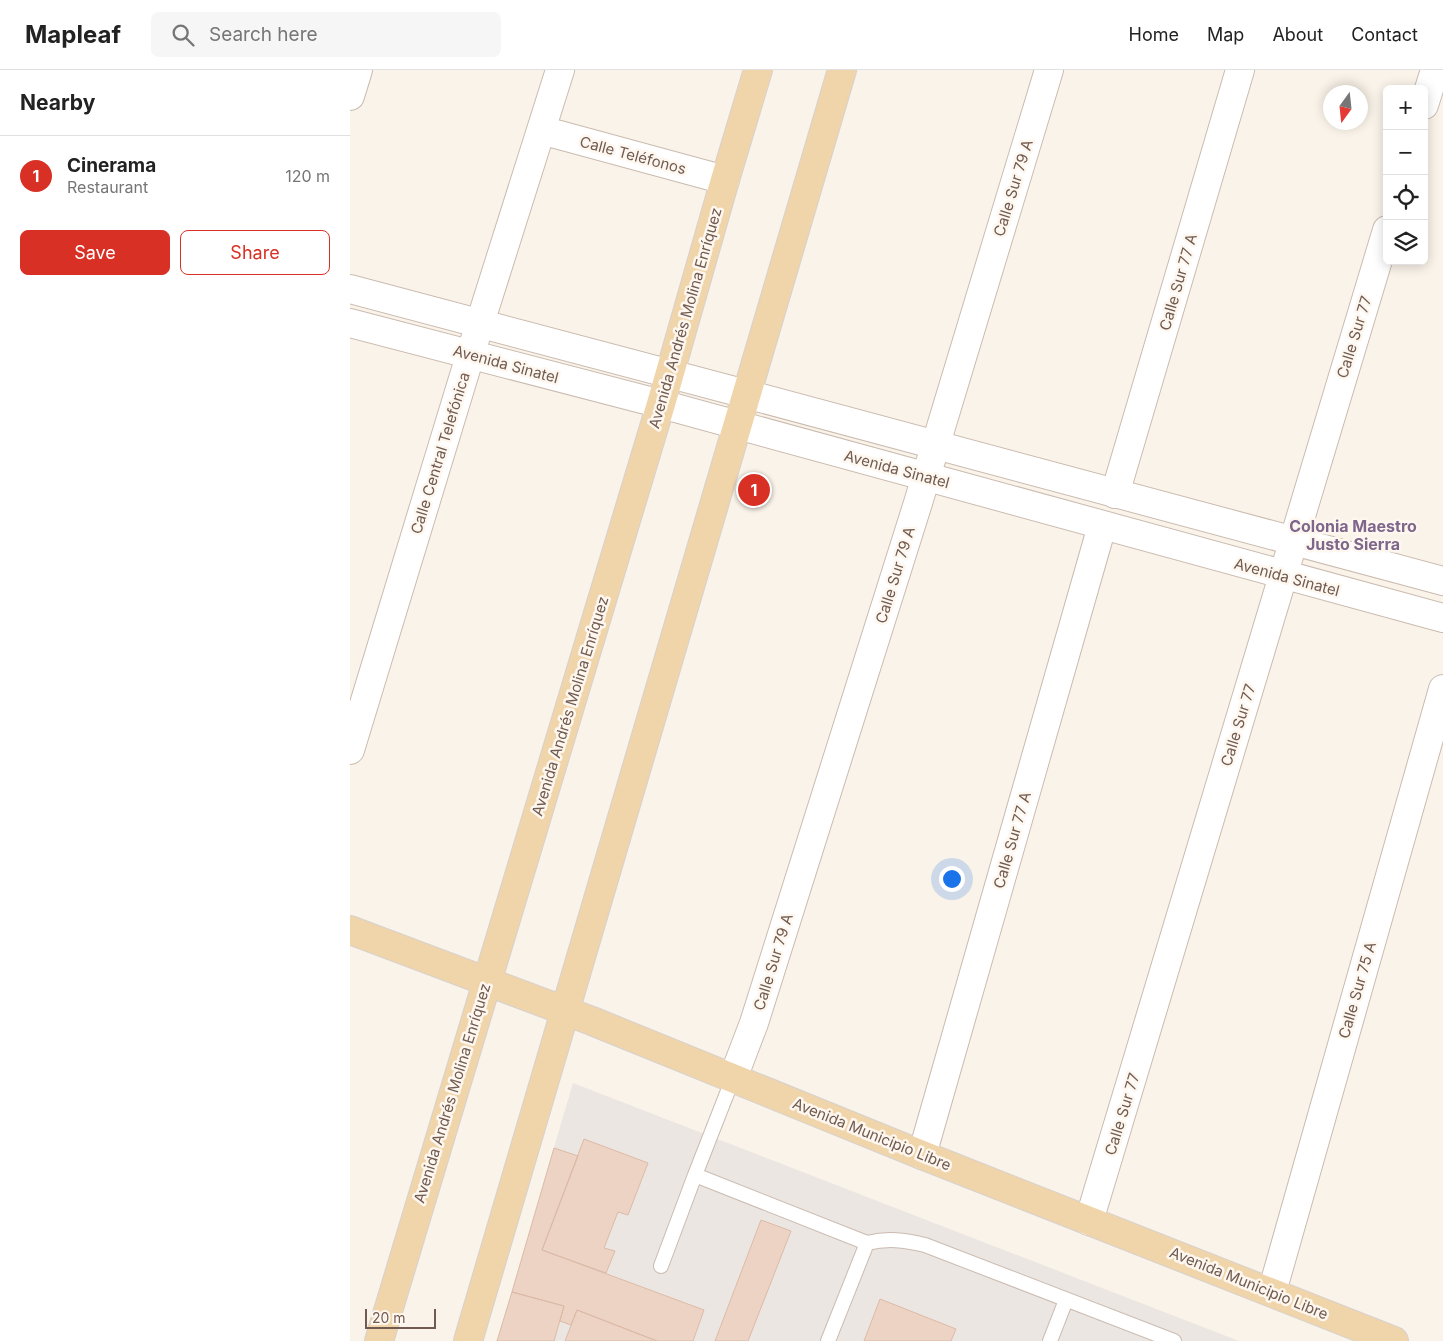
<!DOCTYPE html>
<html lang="en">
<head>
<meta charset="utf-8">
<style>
  body { margin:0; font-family:Inter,sans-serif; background:#f6f6f6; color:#222 }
  .controls { position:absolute; right:15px; top:15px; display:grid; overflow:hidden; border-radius:8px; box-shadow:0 2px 12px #0003 }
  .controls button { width:45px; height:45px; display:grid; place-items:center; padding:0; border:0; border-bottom:1px solid #e0e0e0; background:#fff; color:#222; font:25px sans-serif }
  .compass { position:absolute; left:973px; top:15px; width:45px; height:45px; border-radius:50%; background:#fff; box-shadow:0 2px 12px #0003; rotate:195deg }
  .scale { position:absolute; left:15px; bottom:12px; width:71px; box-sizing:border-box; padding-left:5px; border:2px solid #715b50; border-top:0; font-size:14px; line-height:18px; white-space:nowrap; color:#715b50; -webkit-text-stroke:4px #fdf7ef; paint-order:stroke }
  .you { position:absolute; left:601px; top:808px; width:18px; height:18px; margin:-12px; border:4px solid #fff; border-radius:50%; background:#1a73e8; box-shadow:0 0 0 8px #1a73e833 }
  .badge { display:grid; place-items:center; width:32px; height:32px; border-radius:50%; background:#d93025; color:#fff; font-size:16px; font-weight:700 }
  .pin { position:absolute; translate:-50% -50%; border:2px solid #fff; box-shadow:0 1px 5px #0006 }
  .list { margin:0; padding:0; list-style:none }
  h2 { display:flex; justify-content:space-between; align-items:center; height:65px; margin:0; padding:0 20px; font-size:21px }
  h2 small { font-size:16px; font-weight:400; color:#767676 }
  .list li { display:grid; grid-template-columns:32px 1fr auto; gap:15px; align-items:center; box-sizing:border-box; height:80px; padding:0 20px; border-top:1px solid #e0e0e0 }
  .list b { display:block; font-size:19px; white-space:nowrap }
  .list p { margin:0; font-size:16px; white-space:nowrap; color:#767676 }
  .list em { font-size:16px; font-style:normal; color:#767676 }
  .actions { display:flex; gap:10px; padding:15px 20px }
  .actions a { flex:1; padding:11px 0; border:1px solid #d93025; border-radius:8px; text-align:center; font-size:18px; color:#d93025 }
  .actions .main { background:#d93025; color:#fff }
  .icon { flex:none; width:28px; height:28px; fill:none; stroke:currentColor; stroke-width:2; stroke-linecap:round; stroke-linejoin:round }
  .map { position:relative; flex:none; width:1093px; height:1271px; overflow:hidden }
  header { display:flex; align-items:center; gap:30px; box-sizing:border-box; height:70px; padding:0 25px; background:#fff; border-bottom:1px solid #e0e0e0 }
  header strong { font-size:24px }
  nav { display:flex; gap:28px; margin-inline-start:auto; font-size:18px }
  .search { width:350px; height:45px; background:#f6f6f6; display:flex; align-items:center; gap:12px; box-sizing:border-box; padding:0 18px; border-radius:8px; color:#767676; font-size:19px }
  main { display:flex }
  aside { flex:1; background:#fff }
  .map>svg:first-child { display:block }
  .industrial { fill:#ebe6e2 }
  .building { fill:#ecd3c4; stroke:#dcbaa7 }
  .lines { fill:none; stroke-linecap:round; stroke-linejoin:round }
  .service-casing { stroke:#cbbbb0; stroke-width:16 }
  .minor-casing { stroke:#cbbbb0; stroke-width:30 }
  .tertiary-casing { stroke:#cbbbb0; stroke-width:30 }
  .primary-casing { stroke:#d7d1ce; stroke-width:30 }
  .service { stroke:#fff; stroke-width:14 }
  .minor { stroke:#fff; stroke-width:28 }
  .tertiary { stroke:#fff; stroke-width:28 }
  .primary { stroke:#f0d4aa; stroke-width:28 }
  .labels { text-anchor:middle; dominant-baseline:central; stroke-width:5; stroke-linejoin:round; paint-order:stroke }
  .street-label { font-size:15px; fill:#715b50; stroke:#fdf7ef }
  .neighbourhood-label { font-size:16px; font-weight:bold; fill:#7f678c; stroke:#fdf7ef }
</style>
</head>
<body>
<header>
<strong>Mapleaf</strong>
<div class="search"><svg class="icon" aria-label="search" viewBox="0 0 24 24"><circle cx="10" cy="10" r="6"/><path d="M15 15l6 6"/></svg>Search here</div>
<nav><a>Home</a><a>Map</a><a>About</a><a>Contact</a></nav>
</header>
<main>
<aside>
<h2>Nearby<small></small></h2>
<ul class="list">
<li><span class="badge">1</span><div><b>Cinerama</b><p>Restaurant</p></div><em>120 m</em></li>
</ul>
<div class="actions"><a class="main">Save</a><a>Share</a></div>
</aside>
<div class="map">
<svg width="1093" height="1271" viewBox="0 0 1093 1271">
  <rect width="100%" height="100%" fill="#faf3e9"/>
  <path class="industrial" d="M 223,1013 L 889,1271 L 147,1271 Z"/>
  <path class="building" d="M 234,1069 L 298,1093 L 278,1145 L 268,1142 L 254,1178 L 265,1181 L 256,1203 L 192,1180 Z
    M 204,1078 L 228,1086 L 192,1180 L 354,1240 L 343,1271 L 307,1271 L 227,1240 L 221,1255 L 210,1251 L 214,1236 L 162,1222 Z
    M 411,1150 L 441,1161 L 398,1271 L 365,1271 Z
    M 162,1222 L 214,1236 L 204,1271 L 147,1271 Z
    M 530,1229 L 606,1259 L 601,1271 L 514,1271 Z
    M 227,1240 L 307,1271 L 215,1271 Z"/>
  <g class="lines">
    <g class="service-casing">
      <path id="service" d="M 383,1008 L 345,1105 L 517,1173
        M 311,1196 L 345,1105
        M 478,1271 L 517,1173 C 538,1168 554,1170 575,1175 L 824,1271
        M 700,1271 L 716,1230"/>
    </g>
    <g class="minor-casing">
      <path id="minor" d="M 0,26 L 8,0
        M 1074,35 L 1085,0
        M 191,60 L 375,110
        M 765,424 L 890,0
        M 0,680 L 130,253 L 210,0
        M 383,1008 L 404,953 L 568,433 L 699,0
        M 572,1085 L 752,456
        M 739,1151 L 1037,160
        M 922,1222 L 1093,619"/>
    </g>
    <g class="tertiary-casing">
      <path id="tertiary" d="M 0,219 C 365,314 728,415 1093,511
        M 0,253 L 311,334 L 1093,548"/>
    </g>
    <g class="primary-casing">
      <path id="primary" d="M 0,860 L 242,951 L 572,1085 L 1044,1271
        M 29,1271 L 311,334 L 375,110 L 408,0
        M 118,1271 L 492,0"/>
    </g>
    <use href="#service" class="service"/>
    <use href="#minor" class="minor"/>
    <use href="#tertiary" class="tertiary"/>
    <use href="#primary" class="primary"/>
  </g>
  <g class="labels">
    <g class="street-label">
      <text transform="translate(283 85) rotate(15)">Calle Teléfonos</text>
      <text transform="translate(663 118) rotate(-73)">Calle Sur 79 A</text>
      <text transform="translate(828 212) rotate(-74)">Calle Sur 77 A</text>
      <text transform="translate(335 248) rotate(-74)">Avenida Andrés Molina Enríquez</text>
      <text transform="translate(1004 267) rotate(-73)">Calle Sur 77</text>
      <text transform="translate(156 294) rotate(15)">Avenida Sinatel</text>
      <text transform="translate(90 383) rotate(-73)">Calle Central Telefónica</text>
      <text transform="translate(547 399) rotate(15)">Avenida Sinatel</text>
      <text transform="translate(545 505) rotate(-73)">Calle Sur 79 A</text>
      <text transform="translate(937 507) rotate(15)">Avenida Sinatel</text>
      <text transform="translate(220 636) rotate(-73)">Avenida Andrés Molina Enríquez</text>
      <text transform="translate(888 655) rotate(-73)">Calle Sur 77</text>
      <text transform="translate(662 770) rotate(-74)">Calle Sur 77 A</text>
      <text transform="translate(423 892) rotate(-73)">Calle Sur 79 A</text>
      <text transform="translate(1007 920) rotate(-74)">Calle Sur 75 A</text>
      <text transform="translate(102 1023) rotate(-73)">Avenida Andrés Molina Enríquez</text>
      <text transform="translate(772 1044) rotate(-73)">Calle Sur 77</text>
      <text transform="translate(522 1064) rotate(22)">Avenida Municipio Libre</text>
      <text transform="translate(899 1213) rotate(22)">Avenida Municipio Libre</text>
    </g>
    <g class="neighbourhood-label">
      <text x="1003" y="456">Colonia Maestro<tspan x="1003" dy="18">Justo Sierra</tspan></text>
    </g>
  </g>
</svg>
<div class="controls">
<button>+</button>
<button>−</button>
<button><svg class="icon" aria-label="locate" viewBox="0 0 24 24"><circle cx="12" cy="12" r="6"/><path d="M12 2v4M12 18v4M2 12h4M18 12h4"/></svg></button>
<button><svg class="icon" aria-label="layers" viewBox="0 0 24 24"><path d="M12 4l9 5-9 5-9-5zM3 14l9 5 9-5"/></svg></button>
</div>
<svg class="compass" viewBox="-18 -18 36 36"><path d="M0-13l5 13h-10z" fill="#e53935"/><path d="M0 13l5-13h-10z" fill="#767676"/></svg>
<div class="scale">20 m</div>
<div class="you"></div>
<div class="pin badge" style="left:404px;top:420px">1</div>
</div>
</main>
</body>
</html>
